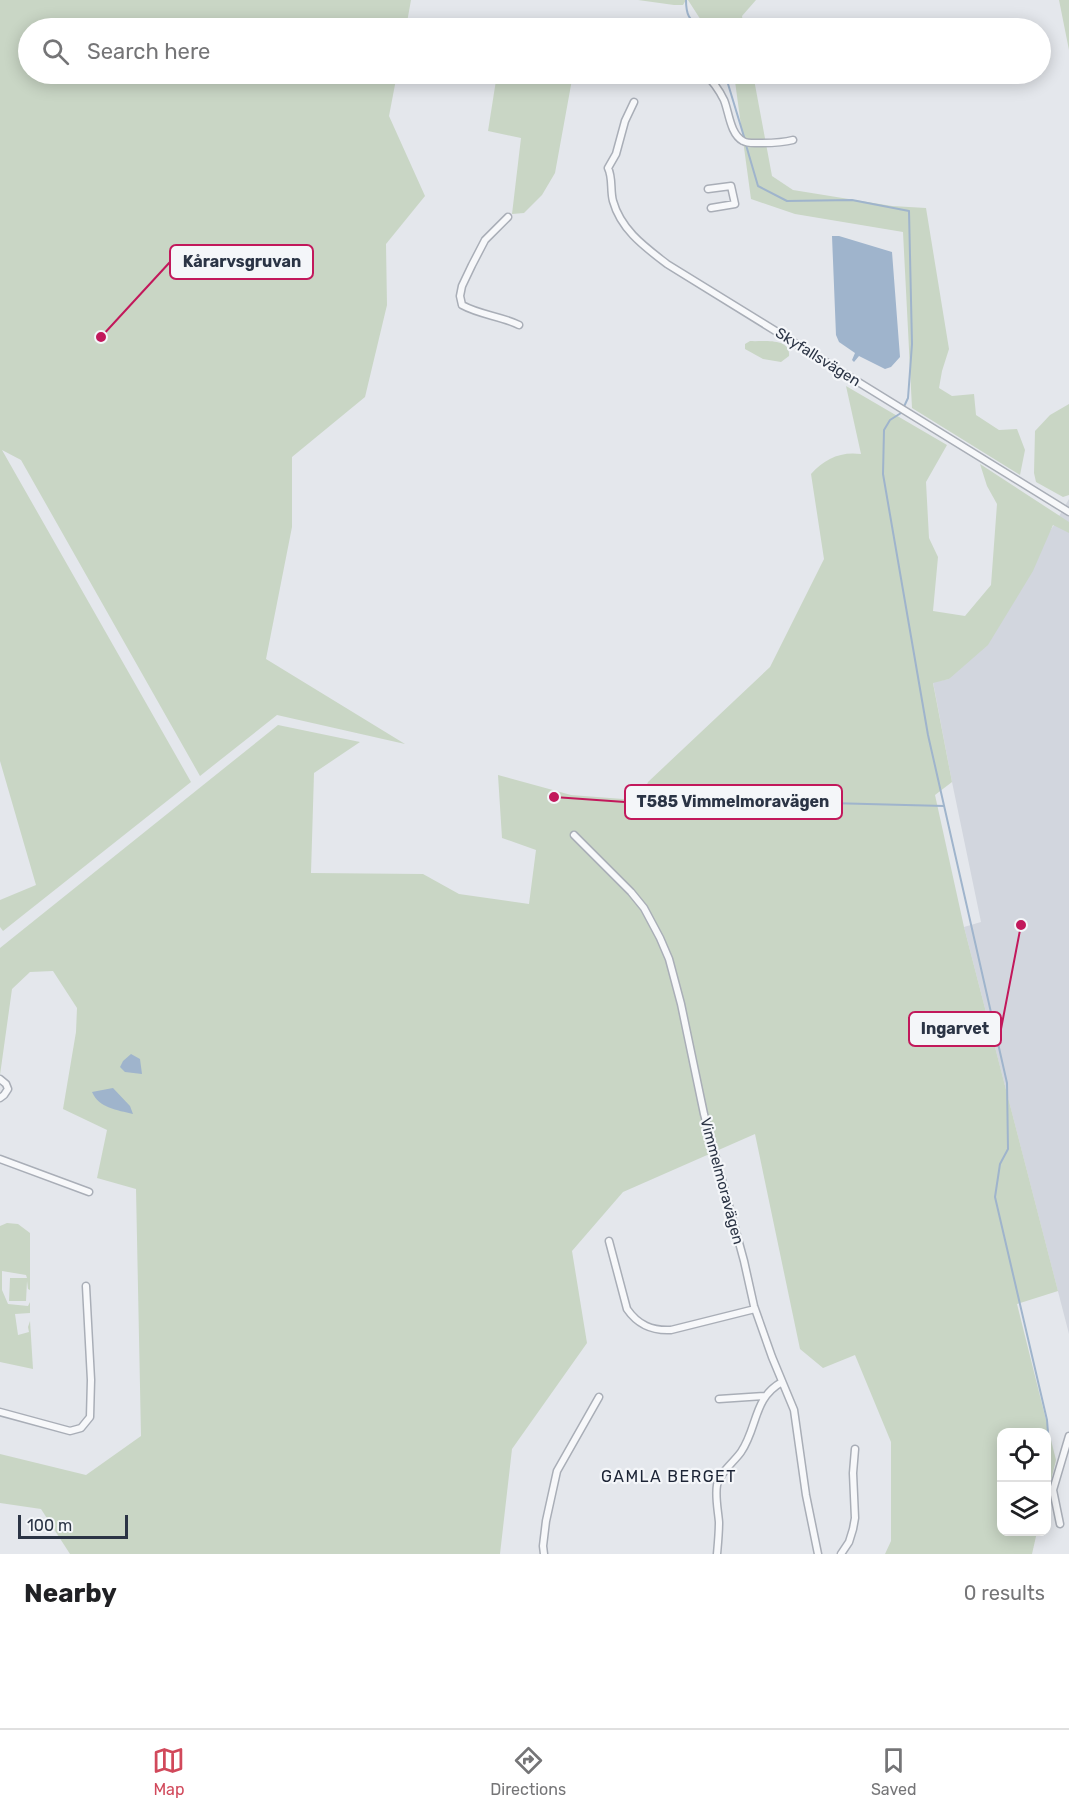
<!DOCTYPE html>
<html lang="en">
<head>
<meta charset="utf-8">
<style>
  body { margin:0; font-family:Rubik,sans-serif; background:#f2f2f2; color:#202124 }
  .controls { position:absolute; right:18px; bottom:18px; display:grid; overflow:hidden; border-radius:12px; box-shadow:0 3px 15px #0003 }
  .controls button { width:54px; height:54px; display:grid; place-items:center; padding:0; border:0; border-bottom:2px solid #e0e0e0; background:#fff; color:#202124; font:30px sans-serif }
  .scale { position:absolute; left:18px; bottom:15px; width:110px; box-sizing:border-box; padding-left:6px; border:3px solid #2b3445; border-top:0; font-size:16px; line-height:21px; white-space:nowrap; color:#2b3445; -webkit-text-stroke:4px #f4f6f9; paint-order:stroke }
  .list { margin:0; padding:0; list-style:none }
  h2 { display:flex; justify-content:space-between; align-items:center; height:78px; margin:0; padding:0 24px; font-size:26px }
  h2 small { font-size:20px; font-weight:400; color:#757577 }
  .icon { flex:none; width:33px; height:33px; fill:none; stroke:currentColor; stroke-width:2; stroke-linecap:round; stroke-linejoin:round }
  .map { position:relative; flex:none; width:1069px; height:1554px; overflow:hidden }
  .search { position:absolute; background:#fff; box-shadow:0 3px 15px #0003; left:18px; right:18px; top:18px; height:66px; display:flex; align-items:center; gap:15px; box-sizing:border-box; padding:0 21px; border-radius:33px; color:#757577; font-size:22px }
  .sheet { height:174px; background:#fff }
  nav { display:flex; justify-content:space-around; align-items:center; box-sizing:border-box; height:84px; border-top:2px solid #e0e0e0; background:#fff; font-size:16px; color:#757577 }
  nav a { display:grid; justify-items:center; gap:3px }
  nav .on { color:#d1495b }
  .map>svg:first-child { display:block }
  .built { fill:#d2d6de }
  .green { fill:#c9d6c5 }
  .water { fill:#9fb4cc }
  .lines { fill:none; stroke-linecap:round; stroke-linejoin:round }
  .stream { stroke:#9fb4cc; stroke-width:2 }
  .street-casing { stroke:#a9aeb7; stroke-width:9 }
  .street { stroke:#f7f8fa; stroke-width:6 }
  .labels { text-anchor:middle; dominant-baseline:central; stroke-width:4.5; stroke-linejoin:round; paint-order:stroke }
  .street-label { font-size:15px; fill:#2b3445; stroke:#f4f6f9 }
  .neighbourhood-label { font-size:16px; letter-spacing:1.5px; fill:#1d2536; stroke:#f4f6f9 }
  .leader { fill:none; stroke:#c2185b; stroke-width:2 }
  .callout-dot { fill:#c2185b; stroke:#f4f6f9; stroke-width:2 }
  .callout { fill:#f4f6f9; stroke:#c2185b; stroke-width:2 }
  .callout-label { font-size:16px; text-anchor:middle; font-weight:bold; fill:#2b3445 }
</style>
</head>
<body>
<div class="map">
<svg width="1069" height="1554" viewBox="0 0 1069 1554">
  <rect width="100%" height="100%" fill="#e4e7ec"/>
  <path class="built" d="M 1069,499 L 1069,1334 L 964,927 L 981,922 L 952,782 L 933,682 L 949,679 L 1054,525 Z"/>
  <path class="green" d="M 0,0 L 411,0 L 406,28 L 28,28 L 28,74 L 397,74 L 389,116 L 425,196 L 386,244 L 387,305 L 365,397 L 292,457 L 292,527 L 266,659 L 405,744 L 277,715 L 200,776 L 21,460 L 2,450 L 191,782 L 3,931 L 0,927 L 0,900 L 36,885 L 0,761 Z
    M 638,0 L 686,0 L 683,5 L 674,5 Z
    M 688,0 L 756,0 L 742,16 L 744,28 L 706,28 Z
    M 1059,0 L 1069,0 L 1069,50 Z
    M 497,74 L 573,74 L 555,173 L 542,195 L 524,213 L 512,214 L 521,138 L 488,131 Z
    M 734,74 L 753,74 L 772,176 L 793,190 L 892,206 L 926,208 L 949,349 L 942,371 L 939,388 L 952,396 L 974,394 L 976,415 L 999,430 L 1017,429 L 1025,450 L 1020,475 L 912,408 L 903,232 L 795,214 L 751,199 Z
    M 750,341 C 762,342 791,337 789,356 L 781,362 L 763,359 L 745,349 L 745,344 Z
    M 846,386 L 947,445 L 926,482 L 929,538 L 938,557 L 933,611 L 965,616 L 991,585 L 997,504 L 987,486 L 980,464 L 1069,522 L 1069,533 L 1053,525 L 1033,571 L 988,645 L 949,679 L 933,683 L 952,782 L 935,795 L 964,927 L 1058,1291 L 1017,1304 L 1056,1460 L 1047,1497 L 1046,1432 L 1002,1432 L 1002,1532 L 1037,1532 L 1032,1554 L 885,1554 L 891,1541 L 891,1442 L 855,1355 L 823,1368 L 800,1349 L 755,1134 L 623,1192 L 572,1251 L 587,1343 L 512,1449 L 500,1554 L 70,1554 L 41,1509 L 0,1503 L 0,1454 L 86,1475 L 141,1436 L 136,1189 L 97,1178 L 107,1130 L 63,1109 L 76,1032 L 77,1008 L 53,971 L 30,972 L 12,989 L 0,1075 L 0,948 L 278,725 L 360,742 L 314,773 L 311,873 L 423,874 L 459,894 L 529,904 L 536,850 L 502,838 L 498,775 L 571,795 L 623,799 L 643,794 L 648,782 L 770,667 L 824,559 L 811,474 C 824,459 841,451 861,454 Z
    M 1069,404 L 1069,495 L 1063,497 L 1036,482 L 1034,473 L 1035,431 L 1050,415 Z
    M 7,1223 L 18,1224 L 30,1233 L 30,1290 L 28,1289 L 27,1281 L 26,1301 L 9,1301 L 10,1278 L 27,1278 L 26,1275 L 2,1271 L 2,1290 L 8,1304 L 28,1306 L 30,1302 L 30,1313 L 15,1314 L 18,1335 L 29,1332 L 28,1327 L 30,1321 L 33,1369 L 0,1362 L 0,1226 Z"/>
  <path class="water" d="M 832,236 L 839,236 L 892,252 L 900,357 L 891,367 L 885,369 L 859,356 L 854,362 L 852,360 L 855,353 L 839,342 L 836,335 Z
    M 131,1054 L 140,1059 L 142,1074 L 125,1072 L 120,1067 L 123,1061 Z
    M 113,1088 L 130,1106 L 133,1114 C 117,1110 99,1108 92,1092 Z"/>
  <g class="lines">
    <path class="stream" d="M 686,0 C 686,15 689,19 700,28
      M 725,74 L 745,140
      M 746,145 L 758,186 L 787,201 L 852,200 L 909,211 L 912,344 L 908,398 L 901,413 L 890,420 L 884,430 L 883,474 L 928,735 L 1007,1083 L 1008,1149 L 1000,1164 L 995,1197 L 1047,1420 L 1049,1446 L 1046,1467
      M 630,798 L 944,806"/>
    <g class="street-casing">
      <path id="street" d="M 705,74 C 713,81 719,90 724,100 C 729,112 730,134 743,141 C 748,144 755,143 761,143 C 772,143 782,143 793,140
        M 696,77 L 700,74
        M 634,102 L 625,121 L 616,154 L 608,168 C 613,178 610,190 613,201 C 621,230 645,247 667,264 L 1069,512
        M 708,189 L 731,186 L 735,204 L 711,208
        M 508,217 L 485,240 L 472,265 L 462,286 L 460,296 L 462,305 C 480,315 501,316 519,325
        M 574,835 L 631,892 L 644,908 L 660,938 L 669,959 L 681,1004 L 704,1114 L 744,1261 L 754,1306 L 772,1357 L 794,1410 L 806,1495 L 818,1554
        M 0,1079 L 6,1084 L 8,1089 L 4,1095 L 0,1098
        M 0,1159 L 89,1192
        M 609,1241 L 627,1309 C 638,1325 652,1331 671,1330 L 755,1309
        M 719,1399 L 765,1396
        M 0,1412 L 70,1431 L 81,1428 L 90,1417 L 91,1380 L 86,1286
        M 1060,1524 L 1053,1490 L 1069,1436
        M 544,1554 L 543,1546 L 546,1521 L 557,1471 L 599,1397
        M 717,1554 C 718,1543 719,1533 719,1522 C 718,1510 715,1497 717,1485 C 720,1472 734,1462 741,1452 C 758,1427 753,1398 782,1382
        M 841,1554 L 849,1542 L 853,1529 L 855,1518 L 853,1473 L 855,1449"/>
    </g>
    <use href="#street" class="street"/>
  </g>
  <g class="labels">
    <g class="street-label">
      <text transform="translate(818 357) rotate(32)">Skyfallsvägen</text>
      <text transform="translate(722 1181) rotate(75)">Vimmelmoravägen</text>
    </g>
    <g class="neighbourhood-label">
      <text x="669" y="1476">GAMLA BERGET</text>
    </g>
  </g>
  <path class="leader" d="M101 337L170 262M554 797L625 802M1021 925L1001 1029"/>
  <g class="callout-dot">
    <circle cx="101" cy="337" r="6"/>
    <circle cx="554" cy="797" r="6"/>
    <circle cx="1021" cy="925" r="6"/>
  </g>
  <g class="callout">
    <rect x="170" y="245" width="143" height="34" rx="6"/>
    <rect x="625" y="785" width="217" height="34" rx="6"/>
    <rect x="909" y="1012" width="92" height="34" rx="6"/>
  </g>
  <g class="callout-label">
    <text x="242" y="267">Kårarvsgruvan</text>
    <text x="733" y="807">T585 Vimmelmoravägen</text>
    <text x="955" y="1034">Ingarvet</text>
  </g>
</svg>
<div class="controls">
<button><svg class="icon" aria-label="locate" viewBox="0 0 24 24"><circle cx="12" cy="12" r="6"/><path d="M12 2v4M12 18v4M2 12h4M18 12h4"/></svg></button>
<button><svg class="icon" aria-label="layers" viewBox="0 0 24 24"><path d="M12 4l9 5-9 5-9-5zM3 14l9 5 9-5"/></svg></button>
</div>
<div class="scale">100 m</div>
<div class="search"><svg class="icon" aria-label="search" viewBox="0 0 24 24"><circle cx="10" cy="10" r="6"/><path d="M15 15l6 6"/></svg>Search here</div>
</div>
<section class="sheet">
<h2>Nearby<small>0 results</small></h2>
<ul class="list">
</ul>
</section>
<nav>
<a class="on"><svg class="icon" aria-label="map" viewBox="0 0 24 24"><path d="M3 6l6-2 6 2 6-2v14l-6 2-6-2-6 2zM9 4v14M15 6v14"/></svg>Map</a>
<a><svg class="icon" aria-label="directions" viewBox="0 0 24 24"><path d="M12 3l9 9-9 9-9-9zM9 14v-3h6M13 9l2 2-2 2"/></svg>Directions</a>
<a><svg class="icon" aria-label="saved" viewBox="0 0 24 24"><path d="M7 4h10v16l-5-4-5 4z"/></svg>Saved</a>
</nav>
</body>
</html>
